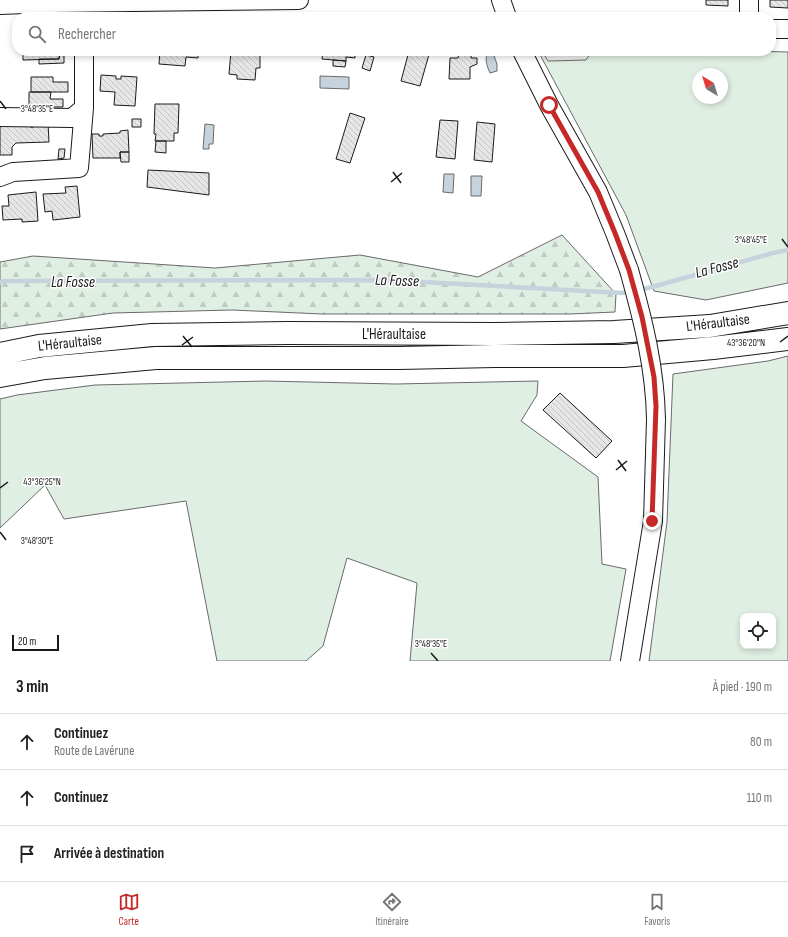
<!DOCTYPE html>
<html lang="fr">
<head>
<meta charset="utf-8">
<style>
  body { margin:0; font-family:"Sofia Sans Condensed",sans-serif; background:#f2f2f2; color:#202124 }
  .controls { position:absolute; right:12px; bottom:12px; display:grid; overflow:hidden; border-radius:8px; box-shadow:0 2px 6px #0003 }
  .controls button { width:36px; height:36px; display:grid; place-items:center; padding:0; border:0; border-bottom:1px solid #e0e0e0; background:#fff; color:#202124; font:20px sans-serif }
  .compass { position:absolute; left:692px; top:68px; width:36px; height:36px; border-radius:50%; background:#fff; box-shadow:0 2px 6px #0003; rotate:322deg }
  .scale { position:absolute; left:12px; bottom:10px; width:47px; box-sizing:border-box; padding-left:4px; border:2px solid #1a1a1a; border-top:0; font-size:11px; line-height:14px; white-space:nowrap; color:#1a1a1a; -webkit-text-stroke:3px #fff; paint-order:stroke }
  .stop { position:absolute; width:12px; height:12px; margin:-9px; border:3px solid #c62828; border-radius:50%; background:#fff }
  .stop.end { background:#c62828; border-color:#fff; box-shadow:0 1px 4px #0008 }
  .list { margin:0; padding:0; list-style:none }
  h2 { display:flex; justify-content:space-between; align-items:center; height:52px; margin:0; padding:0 16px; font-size:17px }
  h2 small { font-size:13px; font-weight:400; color:#757577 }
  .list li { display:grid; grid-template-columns:26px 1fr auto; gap:12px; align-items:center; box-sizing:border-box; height:56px; padding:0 16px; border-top:1px solid #e0e0e0 }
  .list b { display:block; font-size:15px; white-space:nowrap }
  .list p { margin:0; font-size:13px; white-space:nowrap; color:#757577 }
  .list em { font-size:13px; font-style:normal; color:#757577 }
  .icon { flex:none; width:22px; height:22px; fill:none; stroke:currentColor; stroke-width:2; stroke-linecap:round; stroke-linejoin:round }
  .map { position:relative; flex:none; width:788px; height:661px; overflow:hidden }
  .search { position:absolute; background:#fff; box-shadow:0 2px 6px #0003; left:12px; right:12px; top:12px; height:44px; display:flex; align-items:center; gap:10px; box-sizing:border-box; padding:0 14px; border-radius:16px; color:#757577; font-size:15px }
  .sheet { height:220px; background:#fff }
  nav { display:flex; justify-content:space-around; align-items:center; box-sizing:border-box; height:56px; border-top:1px solid #e0e0e0; background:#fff; font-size:11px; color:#757577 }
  nav a { display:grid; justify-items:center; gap:2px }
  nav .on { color:#c62828 }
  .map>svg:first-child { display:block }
  .green { fill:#e0efe3; stroke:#6a6a6a; fill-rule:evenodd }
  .forest { fill:url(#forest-firs); stroke:#6a6a6a }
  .parking { fill:#ededed; stroke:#6a6a6a }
  .water { fill:#c6d2dc; stroke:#6a6a6a }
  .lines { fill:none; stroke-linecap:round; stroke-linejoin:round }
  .stream { stroke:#c6d2dc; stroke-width:4.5 }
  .building { fill:url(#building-back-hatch); stroke:#1a1a1a }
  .minor-casing { stroke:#1a1a1a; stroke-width:20 }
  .highway-casing { stroke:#1a1a1a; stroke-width:24 }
  .minor { stroke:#fff; stroke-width:18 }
  .highway { stroke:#fff; stroke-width:22 }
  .minor-bridge-casing { stroke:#1a1a1a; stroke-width:20; stroke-linecap:butt }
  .minor-bridge { stroke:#fff; stroke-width:18 }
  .route { stroke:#c62828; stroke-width:5 }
  .ticks { fill:none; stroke:#1a1a1a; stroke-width:1.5 }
  .labels { text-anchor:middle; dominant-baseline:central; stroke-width:3; stroke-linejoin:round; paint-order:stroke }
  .street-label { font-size:15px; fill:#1a1a1a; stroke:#fff }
  .water-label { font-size:16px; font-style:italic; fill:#1a1a1a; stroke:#fff }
  .ticks-label { font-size:10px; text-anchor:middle; fill:#1a1a1a; stroke:#fff; stroke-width:3; stroke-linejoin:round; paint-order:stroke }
</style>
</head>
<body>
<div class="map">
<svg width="788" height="661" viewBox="0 0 788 661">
  <defs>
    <pattern id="forest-firs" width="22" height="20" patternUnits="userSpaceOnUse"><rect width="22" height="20" fill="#e0efe3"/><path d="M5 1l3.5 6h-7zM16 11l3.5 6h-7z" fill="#c0ccc2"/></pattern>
    <pattern id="building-back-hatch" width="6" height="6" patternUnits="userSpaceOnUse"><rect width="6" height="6" fill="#e6e6e6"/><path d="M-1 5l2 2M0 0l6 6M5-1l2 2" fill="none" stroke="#c5c5c5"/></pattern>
  </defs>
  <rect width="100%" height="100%" fill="#fff"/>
  <path class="green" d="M 538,51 L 745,51 L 788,52 L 788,283 L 706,300 L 654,291 L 626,215 ZM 698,74 L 722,74 L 722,98 L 698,98 Z
    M 788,356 L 788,661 L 649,661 L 667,522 L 673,374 L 768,361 ZM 743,616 L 773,616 L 773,646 L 743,646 Z
    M 266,381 L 396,384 L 538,381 L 537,395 L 521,421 L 598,477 L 602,564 L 626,569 L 610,661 L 410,661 L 417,583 L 347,558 L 323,646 L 306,661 L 217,661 L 186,501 L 64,519 L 45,485 L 0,528 L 0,399 L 17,395 L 95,385 Z"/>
  <path class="forest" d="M 562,235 L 616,294 L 615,312 L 570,314 L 322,314 L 232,310 L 113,313 L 0,329 L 0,262 L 33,256 L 215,268 L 360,255 L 478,277 Z"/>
  <path class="parking" d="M 542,51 L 592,51 L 586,60 L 548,61 Z"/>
  <path class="water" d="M 493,53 L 497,64 L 497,71 L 490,73 C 487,66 485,61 487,54 Z
    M 320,76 L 349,77 L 349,89 L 320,88 Z
    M 205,124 L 214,125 L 213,144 L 209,144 L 209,149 L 203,149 Z
    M 444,174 L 454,174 L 453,193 L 443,192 Z
    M 471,176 L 482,176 L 481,196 L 471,196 Z"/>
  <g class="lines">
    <path class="stream" d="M 0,282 L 6,281 L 387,280 L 622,293 L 632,291
      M 639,290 L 652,287 L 773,253 L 788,250"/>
  </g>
  <path class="building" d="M 706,0 L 728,0 L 728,6 L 706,5 Z
    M 770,0 L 788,0 L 788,8 L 770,7 Z
    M 23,51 L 60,51 L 59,59 L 23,60 Z
    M 60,51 L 64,51 L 64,63 L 39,64 L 39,59 L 59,59 Z
    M 160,51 L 198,51 L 198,58 L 186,57 L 185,66 L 159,64 Z
    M 231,51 L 260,51 L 260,68 L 256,68 L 255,80 L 237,79 L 237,75 L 229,74 Z
    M 323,51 L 355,51 L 355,58 L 346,57 L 346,61 L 322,59 Z
    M 409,51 L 430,51 L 420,86 L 401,81 Z
    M 454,51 L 471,51 L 471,58 L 477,58 L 477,64 L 470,67 L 470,79 L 449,79 L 450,58 L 458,58 L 459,53 L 454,53 Z
    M 366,55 L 374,57 L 370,71 L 362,68 Z
    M 333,60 L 346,61 L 345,67 L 333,66 Z
    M 101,75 L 116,76 L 116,79 L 121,79 L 121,76 L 137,77 L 135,106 L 114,105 L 115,92 L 100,91 Z
    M 31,77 L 53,77 L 53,82 L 68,82 L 68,92 L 31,92 Z
    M 29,92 L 51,92 L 50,99 L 63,99 L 63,107 L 29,107 Z
    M 155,104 L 179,104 L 178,133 L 174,133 L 174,141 L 155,141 L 156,134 L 154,134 Z
    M 350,113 L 365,118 L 350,163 L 336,159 Z
    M 132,119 L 141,119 L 141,127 L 132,127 Z
    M 440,120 L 458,121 L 455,159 L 436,157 Z
    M 477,122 L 495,124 L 492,162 L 474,160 Z
    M 48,123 L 49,142 L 16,143 L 12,147 L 12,155 L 0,155 L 0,124 L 30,124 L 30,127 L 34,127 L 34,124 Z
    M 128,130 L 129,152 L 120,152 L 120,158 L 93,158 L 92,134 L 99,134 L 99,136 L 103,136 L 103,134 L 120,133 L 120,131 Z
    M 156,141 L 166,141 L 166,153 L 155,152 Z
    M 59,149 L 65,149 L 64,158 L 58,159 Z
    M 120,152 L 129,152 L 129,162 L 121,162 Z
    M 148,170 L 209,173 L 209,195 L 147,187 Z
    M 77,186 L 80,217 L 53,220 L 52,211 L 45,212 L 43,194 L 66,193 L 65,187 Z
    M 36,192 L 38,221 L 22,222 L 22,219 L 3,220 L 2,206 L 9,206 L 8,195 Z
    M 560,393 L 612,441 L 596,458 L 543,410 Z"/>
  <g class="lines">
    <g class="minor-casing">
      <path id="minor" d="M 501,0 L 507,17
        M 0,5 L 51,3 L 299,0
        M 749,17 L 749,0
        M 771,29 L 788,29
        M 522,51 L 549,105 L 598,192 L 615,233 L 629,270
        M 0,117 L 72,118 L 84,108 L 84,51
        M 0,177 L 13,172 L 79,168 L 84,108
        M 630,661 L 653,521 L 656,419"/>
    </g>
    <g class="highway-casing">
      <path id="highway" d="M 0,354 L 39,346 L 152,335 L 288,333 L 494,334 L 614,332 L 710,326 L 788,313
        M 0,376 L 45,368 L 156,358 L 399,358 L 495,356 L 623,356 L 713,348 L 788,339"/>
    </g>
    <use href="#minor" class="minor"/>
    <use href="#highway" class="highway"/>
    <g class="minor-bridge-casing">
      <path id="minor-bridge" d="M 629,270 C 643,320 655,367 656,419"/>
    </g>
    <use href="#minor-bridge" class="minor-bridge"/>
  </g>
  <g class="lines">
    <path class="route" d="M 549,105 L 598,192 L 615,233 L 629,270 L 642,317 L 654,377 L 656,406 L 652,521"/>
  </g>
  <path class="ticks" d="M 0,101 L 6,109M 393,172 L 401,183M 391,182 L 402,173M 782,239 L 788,247M 183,336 L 192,347M 780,342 L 788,336M 182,345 L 193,337M 618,460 L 626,471M 616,470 L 627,461M 0,488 L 8,482M 0,532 L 6,540M 431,653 L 438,661"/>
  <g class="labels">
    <g class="street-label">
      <text transform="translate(718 323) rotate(-7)">L'Héraultaise</text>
      <text x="394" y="334">L'Héraultaise</text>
      <text transform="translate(70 343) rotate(-6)">L'Héraultaise</text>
    </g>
    <g class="water-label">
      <text transform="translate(717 268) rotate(-15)">La Fosse</text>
      <text transform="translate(397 281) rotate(2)">La Fosse</text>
      <text x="73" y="282">La Fosse</text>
    </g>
  </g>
  <g class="ticks-label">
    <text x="37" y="112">3°48'35"E</text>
    <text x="751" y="243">3°48'45"E</text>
    <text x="746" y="346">43°36'20"N</text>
    <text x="42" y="485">43°36'25"N</text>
    <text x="37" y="544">3°48'30"E</text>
    <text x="431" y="647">3°48'35"E</text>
  </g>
</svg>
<div class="controls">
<button><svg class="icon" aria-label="locate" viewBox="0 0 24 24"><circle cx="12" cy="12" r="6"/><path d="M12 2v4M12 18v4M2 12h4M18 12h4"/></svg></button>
</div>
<svg class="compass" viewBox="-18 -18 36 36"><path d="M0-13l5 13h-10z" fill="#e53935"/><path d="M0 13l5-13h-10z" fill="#757577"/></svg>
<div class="scale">20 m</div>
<div class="stop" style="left:549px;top:105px"></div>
<div class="stop end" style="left:652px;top:521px"></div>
<div class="search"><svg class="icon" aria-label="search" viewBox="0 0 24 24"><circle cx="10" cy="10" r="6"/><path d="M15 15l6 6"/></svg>Rechercher</div>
</div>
<section class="sheet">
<h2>3 min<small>À pied · 190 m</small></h2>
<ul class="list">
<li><svg class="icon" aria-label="ahead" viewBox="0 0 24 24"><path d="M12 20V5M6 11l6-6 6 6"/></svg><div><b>Continuez</b><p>Route de Lavérune</p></div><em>80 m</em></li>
<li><svg class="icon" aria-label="ahead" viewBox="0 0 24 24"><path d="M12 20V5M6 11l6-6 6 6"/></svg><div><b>Continuez</b></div><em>110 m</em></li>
<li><svg class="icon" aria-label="arrive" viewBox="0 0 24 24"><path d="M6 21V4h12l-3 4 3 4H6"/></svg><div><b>Arrivée à destination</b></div></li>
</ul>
</section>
<nav>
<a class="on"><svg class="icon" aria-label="map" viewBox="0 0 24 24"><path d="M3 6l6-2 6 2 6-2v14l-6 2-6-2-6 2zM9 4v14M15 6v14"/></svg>Carte</a>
<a><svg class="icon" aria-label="directions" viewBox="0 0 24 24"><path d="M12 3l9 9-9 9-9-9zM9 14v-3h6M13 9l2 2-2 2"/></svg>Itinéraire</a>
<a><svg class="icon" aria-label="saved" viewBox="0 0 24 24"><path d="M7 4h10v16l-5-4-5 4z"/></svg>Favoris</a>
</nav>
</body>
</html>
